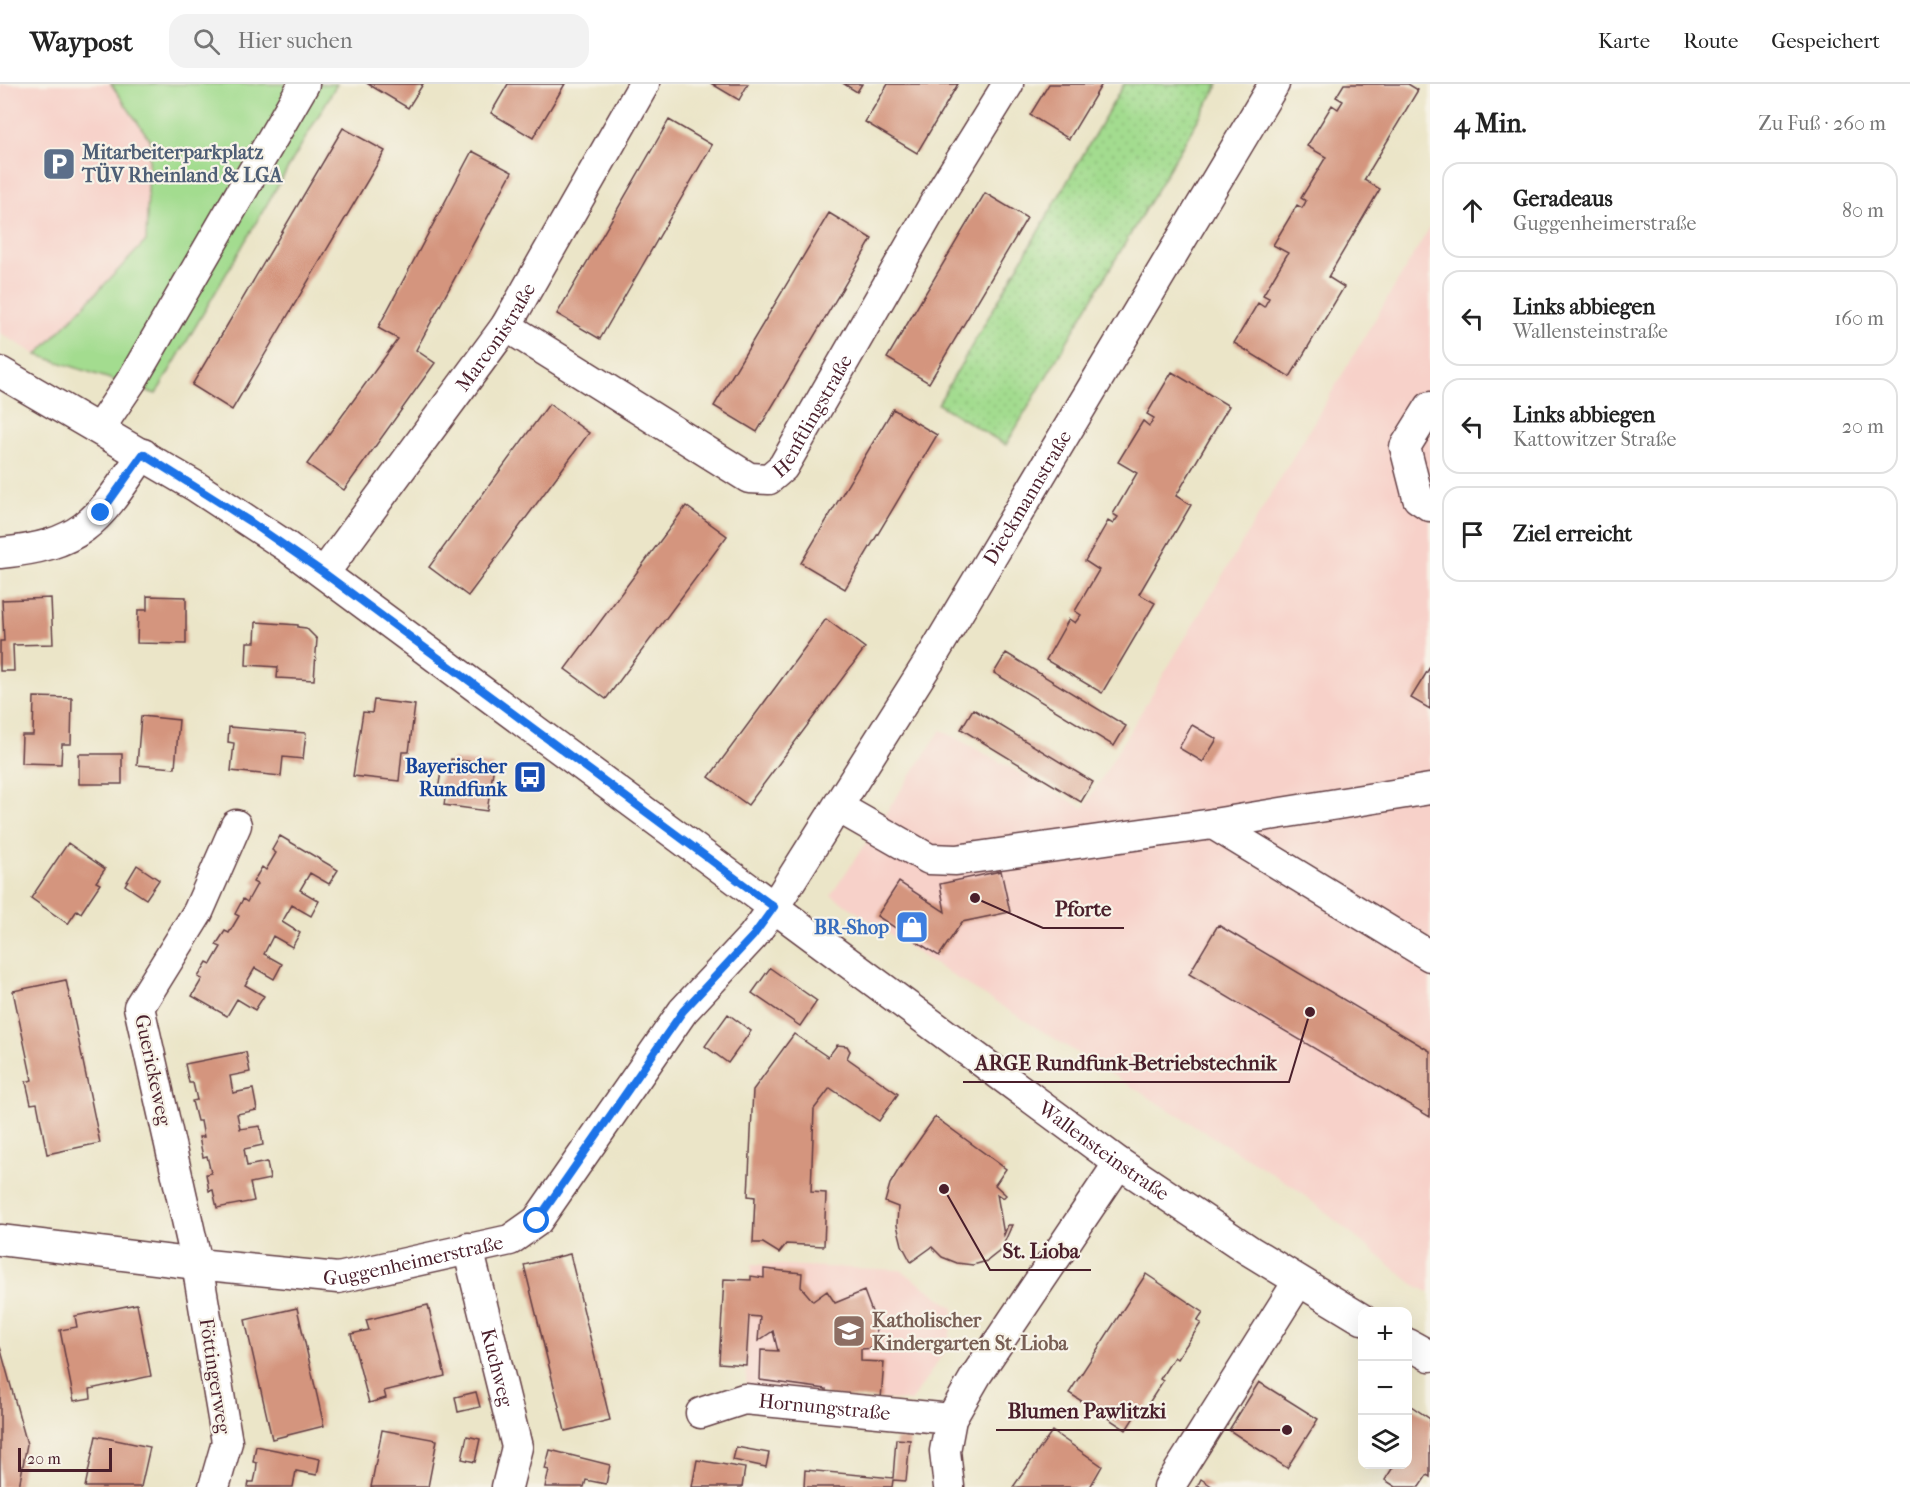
<!DOCTYPE html>
<html lang="de">
<head>
<meta charset="utf-8">
<style>
  body { margin:0; font-family:"IM FELL French Canon",serif; background:#f2f2f2; color:#222 }
  .controls { position:absolute; right:18px; bottom:18px; display:grid; overflow:hidden; border-radius:12px; box-shadow:0 6px 24px #0002 }
  .controls button { width:54px; height:54px; display:grid; place-items:center; padding:0; border:0; border-bottom:2px solid #e0e0e0; background:#fff; color:#222; font:30px sans-serif }
  .scale { position:absolute; left:18px; bottom:15px; width:94px; box-sizing:border-box; padding-left:6px; border:3px solid #4a1f2b; border-top:0; font-size:16px; line-height:21px; white-space:nowrap; color:#4a1f2b; -webkit-text-stroke:4px #f7f3e8; paint-order:stroke }
  .stop { position:absolute; width:18px; height:18px; margin:-14px; border:4px solid #1a73e8; border-radius:50%; background:#fff }
  .stop.end { background:#1a73e8; border-color:#fff; box-shadow:0 2px 6px #0008 }
  .list { margin:0; padding:0; list-style:none }
  h2 { display:flex; justify-content:space-between; align-items:center; height:78px; margin:0; padding:0 24px; font-size:26px }
  h2 small { font-size:20px; font-weight:400; color:#767676 }
  .list li { display:grid; grid-template-columns:39px 1fr auto; gap:18px; align-items:center; box-sizing:border-box; height:96px; margin:0 12px 12px; padding:0 12px; border:2px solid #e0e0e0; border-radius:18px }
  .list b { display:block; font-size:22px; white-space:nowrap }
  .list p { margin:0; font-size:20px; white-space:nowrap; color:#767676 }
  .list em { font-size:20px; font-style:normal; color:#767676 }
  .icon { flex:none; width:33px; height:33px; fill:none; stroke:currentColor; stroke-width:2; stroke-linecap:round; stroke-linejoin:round }
  .map { position:relative; flex:none; width:1430px; height:1403px; overflow:hidden }
  header { display:flex; align-items:center; gap:36px; box-sizing:border-box; height:84px; padding:0 30px; background:#fff; border-bottom:2px solid #e0e0e0 }
  header strong { font-size:28px }
  nav { display:flex; gap:33px; margin-inline-start:auto; font-size:21px }
  .search { width:420px; height:54px; background:#f2f2f2; display:flex; align-items:center; gap:15px; box-sizing:border-box; padding:0 21px; border-radius:18px; color:#767676; font-size:22px }
  main { display:flex }
  aside { flex:1; background:#fff }
  .map>svg:first-child { display:block }
  .built { fill:#f7d1c9 }
  .green { fill:#a3dc8f; stroke:#767e5d; stroke-width:1.5 }
  .garden { fill:url(#garden-dots); stroke:#767e5d; stroke-width:1.5 }
  .building { fill:#d4957e }
  .lines { fill:none; stroke-linecap:round; stroke-linejoin:round }
  .minor-casing { stroke:#623d43; stroke-width:33 }
  .minor { stroke:#fff; stroke-width:30 }
  .route { stroke:#1a73e8; stroke-width:8 }
  .labels { text-anchor:middle; dominant-baseline:central; stroke-width:4.5; stroke-linejoin:round; paint-order:stroke }
  .service-label { font-size:20px; font-weight:bold; fill:#4e5e75; stroke:#f7f3e8; text-anchor:start }
  .street-label { font-size:20px; fill:#4a1f2b; stroke:#f7f3e8 }
  .transit-label { font-size:20px; font-weight:bold; fill:#164399; stroke:#f7f3e8; text-anchor:end }
  .shop-label { font-size:20px; font-weight:bold; fill:#366cbe; stroke:#f7f3e8; text-anchor:end }
  .education-label { font-size:20px; font-weight:bold; fill:#785e54; stroke:#f7f3e8; text-anchor:start }
  .leader { fill:none; stroke:#4a1f2b; stroke-width:2 }
  .callout-dot { fill:#4a1f2b; stroke:#f7f3e8; stroke-width:2 }
  .callout-label { font-size:21px; text-anchor:middle; font-weight:bold; fill:#4a1f2b; stroke:#f7f3e8; stroke-width:4.5; stroke-linejoin:round; paint-order:stroke }
</style>
</head>
<body>
<header>
<strong>Waypost</strong>
<div class="search"><svg class="icon" aria-label="search" viewBox="0 0 24 24"><circle cx="10" cy="10" r="6"/><path d="M15 15l6 6"/></svg>Hier suchen</div>
<nav><a>Karte</a><a>Route</a><a>Gespeichert</a></nav>
</header>
<main>
<div class="map">
<svg width="1430" height="1403" viewBox="0 0 1430 1403">
  <defs>
    <pattern id="garden-dots" width="8" height="8" patternUnits="userSpaceOnUse" patternTransform="scale(1.5)"><rect width="8" height="8" fill="#a3dc8f"/><path d="M2 2h.1M6 6h.1" fill="none" stroke="#8ebc7c" stroke-width="1.8" stroke-linecap="round"/></pattern>
  </defs>
  <rect width="100%" height="100%" fill="#f7f3e8"/>
  <filter id="ink" filterUnits="userSpaceOnUse"><feTurbulence type="fractalNoise" baseFrequency=".0167" numOctaves="2"/><feDisplacementMap in="SourceGraphic" scale="12" xChannelSelector="R" yChannelSelector="G"/><feConvolveMatrix kernelMatrix="1 2 1 2 8 2 1 2 1" color-interpolation-filters="sRGB"/></filter>
  <filter id="wash" filterUnits="userSpaceOnUse"><feTurbulence type="fractalNoise" baseFrequency=".008" numOctaves="4" result="noise"/><feDisplacementMap in="SourceGraphic" scale="24" xChannelSelector="R" yChannelSelector="G"/><feGaussianBlur stdDeviation="1.35" result="paint"/><feColorMatrix in="noise" values="0 0 0 0 0 0 0 0 0 0 0 0 0 0 0 0 0 1.4 0 .05"/><feComposite in="paint" operator="in"/></filter>
  <g filter="url(#wash)">
    <rect width="100%" height="100%" fill="#ebe5c8"/>
    <path class="built" d="M 0,0 L 111,0 L 150,56 L 146,157 L 37,271 L 0,249 Z
      M 1430,143 L 1430,1209 L 1413,1200 L 1294,1103 L 948,889 L 831,811 L 941,646 L 1084,724 Z
      M 752,1180 L 901,1186 L 954,1224 L 948,1262 L 911,1318 L 746,1302 Z"/>
    <path class="green" d="M 111,0 L 337,0 L 156,310 L 37,271 L 146,157 L 150,56 Z"/>
    <path class="garden" d="M 1124,0 L 1219,0 L 1006,361 L 938,320 Z"/>
    <g id="blocks">
      <path class="building" d="M 368,0 L 423,0 L 408,24 Z
        M 508,0 L 565,0 L 533,54 L 491,29 Z
        M 712,0 L 748,0 L 739,16 Z
        M 844,0 L 862,0 L 857,8 Z
        M 888,0 L 958,0 L 917,69 L 865,38 Z
        M 1049,0 L 1102,0 L 1069,55 L 1030,31 Z
        M 1344,0 L 1408,0 L 1418,6 L 1364,96 L 1380,105 L 1328,193 L 1344,203 L 1290,293 L 1234,259 L 1258,219 L 1264,223 L 1269,214 L 1263,211 L 1288,169 L 1273,161 L 1297,121 L 1302,124 L 1304,121 L 1306,117 L 1301,114 L 1326,73 L 1307,62 L 1332,21 L 1338,25 L 1343,17 L 1336,13 Z
        M 669,36 L 712,61 L 600,255 L 557,230 Z
        M 343,44 L 385,67 L 232,326 L 192,301 Z
        M 472,67 L 512,88 L 416,266 L 435,279 L 344,406 L 307,380 L 398,255 L 378,244 Z
        M 985,109 L 1027,134 L 929,299 L 887,274 Z
        M 829,129 L 872,155 L 757,348 L 714,322 Z
        M 1172,288 L 1229,322 L 1176,412 L 1191,421 L 1139,510 L 1155,519 L 1102,609 L 1046,576 L 1069,535 L 1075,539 L 1081,531 L 1075,527 L 1099,486 L 1085,477 L 1108,437 L 1113,440 L 1118,433 L 1113,430 L 1137,389 L 1118,378 L 1143,337 L 1149,342 L 1152,338 L 1154,334 L 1147,330 Z
        M 549,320 L 589,349 L 468,512 L 429,483 Z
        M 893,325 L 937,351 L 845,505 L 801,479 Z
        M 686,422 L 727,452 L 606,615 L 565,585 Z
        M 147,512 L 186,513 L 186,560 L 137,559 L 138,526 L 147,526 Z
        M 51,514 L 53,560 L 13,561 L 14,587 L 0,587 L 0,557 L 4,557 L 2,516 Z
        M 826,535 L 865,564 L 748,721 L 709,693 Z
        M 256,538 L 298,541 L 298,543 L 306,544 L 317,555 L 314,596 L 277,594 L 278,583 L 246,581 L 247,558 L 255,558 Z
        M 1006,569 L 1126,642 L 1114,662 L 994,589 Z
        M 1430,583 L 1430,625 L 1411,614 Z
        M 34,613 L 72,614 L 71,660 L 62,660 L 61,680 L 21,679 L 22,651 L 33,651 Z
        M 374,616 L 415,621 L 409,668 L 402,668 L 399,697 L 353,692 L 363,628 L 372,629 Z
        M 973,625 L 1093,698 L 1081,718 L 961,645 Z
        M 141,632 L 179,636 L 175,684 L 137,681 Z
        M 1192,641 L 1217,655 L 1203,678 L 1179,664 Z
        M 229,643 L 306,649 L 303,675 L 283,673 L 281,692 L 231,687 L 234,659 L 228,658 Z
        M 79,670 L 122,670 L 122,700 L 79,700 Z
        M 451,675 L 494,681 L 487,727 L 444,721 L 446,707 L 438,706 L 442,682 L 450,684 Z
        M 280,752 L 338,786 L 329,800 L 310,789 L 300,806 L 319,817 L 311,832 L 292,821 L 282,838 L 300,849 L 292,863 L 273,852 L 264,870 L 282,880 L 274,895 L 255,884 L 245,901 L 264,912 L 255,926 L 237,915 L 227,932 L 192,912 L 202,895 L 198,893 L 207,878 L 211,880 L 221,863 L 216,861 L 225,847 L 229,849 L 239,832 L 235,830 L 243,815 L 247,818 L 257,800 L 253,798 L 262,783 L 266,786 L 276,769 L 272,766 Z
        M 68,759 L 105,785 L 96,798 L 100,800 L 90,815 L 81,829 L 77,826 L 68,840 L 31,814 Z
        M 137,781 L 159,796 L 146,815 L 125,801 Z
        M 1001,787 L 1010,828 L 962,838 L 939,872 L 877,832 L 899,798 L 945,828 L 940,800 Z
        M 1218,841 L 1430,967 L 1430,1033 L 1189,890 Z
        M 770,884 L 817,917 L 800,942 L 752,909 Z
        M 66,896 L 100,1059 L 47,1070 L 37,1019 L 31,1020 L 26,998 L 32,996 L 13,907 Z
        M 728,930 L 751,947 L 728,979 L 705,962 Z
        M 794,950 L 828,973 L 837,961 L 847,962 L 850,967 L 847,974 L 898,1010 L 879,1037 L 830,1004 L 814,1025 L 811,1108 L 826,1109 L 824,1162 L 786,1160 L 779,1169 L 763,1159 L 753,1159 L 755,1113 L 748,1112 L 753,1006 Z
        M 246,968 L 250,988 L 230,992 L 233,1009 L 253,1005 L 257,1026 L 237,1030 L 240,1045 L 260,1042 L 263,1061 L 244,1065 L 247,1082 L 267,1078 L 270,1095 L 250,1099 L 254,1117 L 217,1124 L 213,1106 L 209,1107 L 206,1090 L 211,1089 L 207,1072 L 203,1073 L 199,1053 L 204,1053 L 201,1037 L 197,1037 L 192,1017 L 197,1016 L 193,999 L 189,999 L 185,980 Z
        M 935,1033 L 1006,1085 L 995,1101 L 1006,1111 L 1003,1114 L 997,1110 L 1004,1151 L 1008,1141 L 1012,1141 L 1001,1166 L 987,1177 L 973,1181 L 957,1179 L 942,1173 L 932,1163 L 911,1178 L 902,1161 L 897,1141 L 898,1123 L 885,1118 L 890,1100 L 899,1085 Z
        M 570,1170 L 610,1336 L 565,1347 L 524,1181 Z
        M 764,1185 L 802,1189 L 801,1203 L 813,1217 L 827,1207 L 835,1219 L 864,1207 L 874,1233 L 878,1264 L 861,1265 L 861,1277 L 884,1278 L 881,1315 L 826,1312 L 826,1305 L 760,1296 L 761,1266 L 778,1267 L 773,1247 L 758,1257 L 760,1233 L 749,1232 L 746,1281 L 719,1279 L 724,1195 L 751,1196 L 751,1192 L 764,1194 Z
        M 1146,1190 L 1203,1228 L 1197,1237 L 1201,1239 L 1177,1275 L 1174,1273 L 1160,1295 L 1163,1297 L 1140,1333 L 1136,1330 L 1126,1346 L 1069,1309 Z
        M 137,1220 L 151,1292 L 90,1305 L 91,1314 L 74,1317 L 60,1246 L 77,1243 L 75,1232 Z
        M 428,1221 L 445,1292 L 384,1307 L 386,1314 L 369,1319 L 351,1250 L 369,1246 L 366,1236 Z
        M 297,1224 L 324,1342 L 272,1355 L 245,1236 Z
        M 0,1263 L 27,1360 L 19,1403 L 0,1403 Z
        M 1259,1298 L 1318,1335 L 1287,1384 L 1229,1346 Z
        M 476,1308 L 480,1323 L 458,1328 L 455,1313 Z
        M 1408,1320 L 1430,1335 L 1430,1393 L 1427,1391 L 1419,1403 L 1396,1403 L 1385,1396 L 1395,1380 L 1408,1380 Z
        M 382,1346 L 437,1356 L 428,1403 L 371,1403 Z
        M 1052,1347 L 1102,1382 L 1090,1403 L 1013,1403 Z
        M 96,1352 L 150,1363 L 141,1403 L 85,1403 Z
        M 467,1352 L 480,1355 L 475,1378 L 462,1375 Z
        M 896,1355 L 910,1356 L 906,1397 L 893,1396 L 892,1403 L 804,1403 L 805,1386 L 893,1394 Z
        M 256,1362 L 320,1375 L 317,1391 L 296,1387 L 293,1403 L 248,1403 L 249,1398 L 254,1398 L 256,1389 L 257,1379 L 253,1378 Z
        M 736,1363 L 769,1369 L 766,1383 L 733,1376 Z
        M 550,1366 L 610,1381 L 606,1400 L 586,1396 L 584,1403 L 545,1403 L 549,1386 L 545,1385 Z
        M 697,1376 L 745,1384 L 742,1403 L 692,1403 Z
        M 1201,1395 L 1213,1403 L 1197,1403 Z"/>
    </g>
  </g>
  <g filter="url(#ink)">
    <use href="#blocks" fill-opacity="0" stroke="#623d43" stroke-width="1.5"/>
    <g class="lines">
      <g class="minor-casing">
        <g id="minor">
          <path id="s1" d="M 506,242 L 749,394 L 769,395 L 783,383 L 943,105 L 1008,0"/>
          <path id="s2" d="M 0,288 L 195,402 L 286,462 L 1119,1079 L 1250,1167 L 1362,1235"/>
          <path d="M 1430,323 L 1405,363 L 1418,414 L 1430,422"/>
          <path d="M 99,345 L 132,296 L 304,0"/>
          <path d="M 0,469 C 85,461 98,436 143,370"/>
          <path id="s3" d="M 324,489 L 506,242 L 644,0"/>
          <path d="M 838,723 L 929,775 L 956,776 L 1213,740 L 1430,705"/>
          <path d="M 1213,740 L 1430,872"/>
          <path id="s4" d="M 0,1156 L 197,1180 L 338,1194 L 510,1156 L 537,1137 L 683,927 L 753,852 L 774,823 L 930,576 L 1274,0"/>
          <path id="s5" d="M 468,1164 L 517,1363 L 507,1403"/>
          <path d="M 1408,1260 L 1430,1272"/>
          <path id="s6" d="M 701,1329 L 744,1315 L 951,1335"/>
          <path d="M 214,1403 L 227,1358 L 197,1180 L 139,923 L 198,828 L 236,741"/>
          <path d="M 949,1403 L 945,1367 L 951,1335 L 977,1290 L 1119,1079"/>
          <path d="M 1169,1403 L 1298,1198"/>
        </g>
      </g>
      <use href="#minor" class="minor"/>
    </g>
  </g>
  <g class="lines" filter="url(#ink)">
    <path class="route" d="M 101,429 L 143,370 L 249,437 L 324,489 L 774,823 L 753,852 L 683,927 L 537,1137"/>
  </g>
  <defs>
    <g id="parking-square" transform="scale(1.725)"><rect x="-9" y="-9" width="18" height="18" rx="4" fill="#5c6f8a" stroke="#f7f3e8"/><path d="M-3.5-5.5H1a3.5 3.5 0 0 1 0 7H-1V5.5H-3.5ZM-1-3.4V-.6H.8a1.4 1.4 0 0 0 0-2.8Z" fill="#fff"/></g>
    <g id="bus-square" transform="scale(1.725)"><rect x="-9" y="-9" width="18" height="18" rx="4" fill="#1a4fb4" stroke="#f7f3e8"/><path d="M-5-6H5V4H4V6H2V4H-2V6H-4V4H-5ZM-3.5-4V0h7V-4ZM-3.5 1.2v1.5H-2V1.2ZM2 1.2v1.5H3.5V1.2Z" fill="#fff"/></g>
    <g id="shop-square" transform="scale(1.725)"><rect x="-9" y="-9" width="18" height="18" rx="4" fill="#3f7fe0" stroke="#f7f3e8"/><path d="M-5-2.5h2.3a2.7 3.5 0 0 1 5.4 0H5L5.5 6h-11ZM-1.5-2.5h3a1.5 2.3 0 0 0-3 0Z" fill="#fff"/></g>
    <g id="school-square" transform="scale(1.725)"><rect x="-9" y="-9" width="18" height="18" rx="4" fill="#8d6e63" stroke="#f7f3e8"/><path d="M0-5L7-2L0 1L-7-2ZM-4 1L0 2.5L4 1V4Q0 6-4 4Z" fill="#fff"/></g>
  </defs>
  <g fill-rule="evenodd">
    <use href="#parking-square" x="59" y="80"/>
    <use href="#bus-square" x="530" y="693"/>
    <use href="#shop-square" x="912" y="843"/>
    <use href="#school-square" x="849" y="1247"/>
  </g>
  <g class="labels">
    <g class="service-label">
      <text x="82" y="68">Mitarbeiterparkplatz<tspan x="82" dy="23">TÜV Rheinland &amp; LGA</tspan></text>
    </g>
    <g class="street-label">
      <text stroke="none"><textPath href="#s3" startOffset="292">Marconistraße</textPath></text>
      <text stroke="none"><textPath href="#s1" startOffset="384">Henftlingstraße</textPath></text>
      <text stroke="none"><textPath href="#s4" startOffset="1425">Dieckmannstraße</textPath></text>
      <text transform="translate(153 986) rotate(78)">Guerickeweg</text>
      <text stroke="none"><textPath href="#s2" startOffset="1352">Wallensteinstraße</textPath></text>
      <text stroke="none"><textPath href="#s4" startOffset="417">Guggenheimerstraße</textPath></text>
      <text stroke="none"><textPath href="#s5" startOffset="123">Kuchweg</textPath></text>
      <text transform="translate(215 1292) rotate(81)">Föttingerweg</text>
      <text stroke="none"><textPath href="#s6" startOffset="126">Hornungstraße</textPath></text>
    </g>
    <g class="transit-label">
      <text x="507" y="682">Bayerischer<tspan x="507" dy="23">Rundfunk</tspan></text>
    </g>
    <g class="shop-label">
      <text x="889" y="843">BR-Shop</text>
    </g>
    <g class="education-label">
      <text x="872" y="1236">Katholischer<tspan x="872" dy="23">Kindergarten St. Lioba</tspan></text>
    </g>
  </g>
  <path class="leader" d="M975 814L1043 844H1124M1310 928L1289 998H963M944 1105L990 1186H1091M1287 1346L1179 1346H996"/>
  <g class="callout-dot">
    <circle cx="975" cy="814" r="6"/>
    <circle cx="1310" cy="928" r="6"/>
    <circle cx="944" cy="1105" r="6"/>
    <circle cx="1287" cy="1346" r="6"/>
  </g>
  <g class="callout-label">
    <text x="1083" y="832">Pforte</text>
    <text x="1126" y="986">ARGE Rundfunk-Betriebstechnik</text>
    <text x="1041" y="1174">St. Lioba</text>
    <text x="1087" y="1334">Blumen Pawlitzki</text>
  </g>
</svg>
<div class="controls">
<button>+</button>
<button>−</button>
<button><svg class="icon" aria-label="layers" viewBox="0 0 24 24"><path d="M12 4l9 5-9 5-9-5zM3 14l9 5 9-5"/></svg></button>
</div>
<div class="scale">20 m</div>
<div class="stop" style="left:537px;top:1137px"></div>
<div class="stop end" style="left:101px;top:429px"></div>
</div>
<aside>
<h2>4 Min.<small>Zu Fuß · 260 m</small></h2>
<ul class="list">
<li><svg class="icon" aria-label="ahead" viewBox="0 0 24 24"><path d="M12 20V5M6 11l6-6 6 6"/></svg><div><b>Geradeaus</b><p>Guggenheimerstraße</p></div><em>80 m</em></li>
<li><svg class="icon" aria-label="left" viewBox="0 0 24 24"><path d="M17 20v-9H6M10 6l-5 5 5 5"/></svg><div><b>Links abbiegen</b><p>Wallensteinstraße</p></div><em>160 m</em></li>
<li><svg class="icon" aria-label="left" viewBox="0 0 24 24"><path d="M17 20v-9H6M10 6l-5 5 5 5"/></svg><div><b>Links abbiegen</b><p>Kattowitzer Straße</p></div><em>20 m</em></li>
<li><svg class="icon" aria-label="arrive" viewBox="0 0 24 24"><path d="M6 21V4h12l-3 4 3 4H6"/></svg><div><b>Ziel erreicht</b></div></li>
</ul>
</aside>
</main>
</body>
</html>
